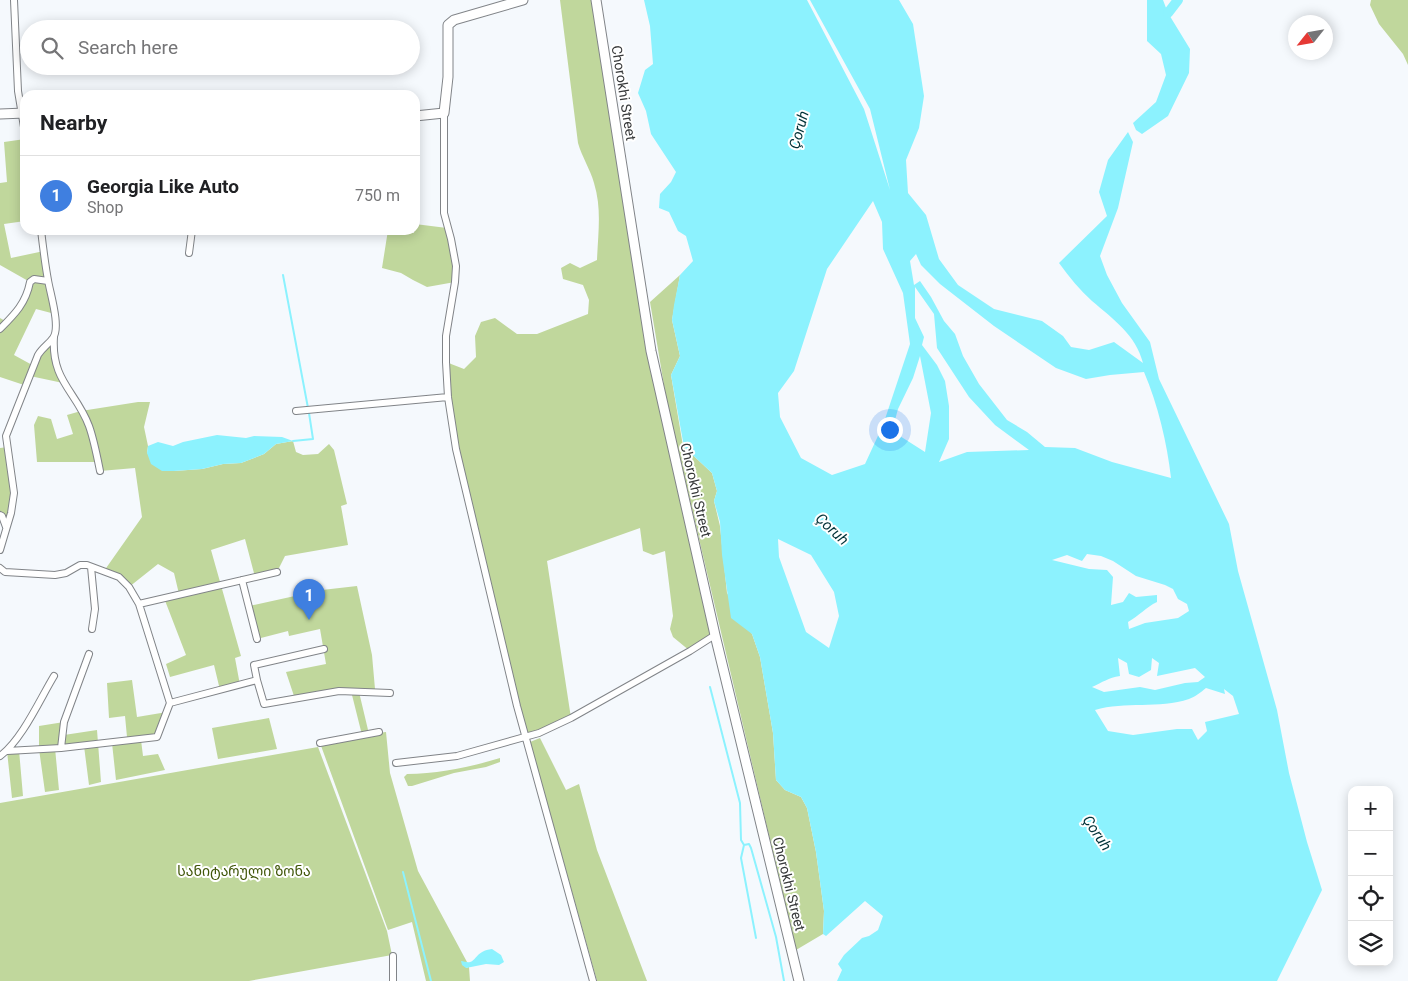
<!DOCTYPE html>
<html lang="en">
<head>
<meta charset="utf-8">
<style>
  body { margin:0; font-family:Roboto,"Noto Sans Georgian",sans-serif; background:#f6f6f6; color:#202124 }
  .controls { position:absolute; right:15px; bottom:15px; display:grid; overflow:hidden; border-radius:10px; box-shadow:0 2px 12px #0003 }
  .controls button { width:45px; height:45px; display:grid; place-items:center; padding:0; border:0; border-bottom:1px solid #e0e0e0; background:#fff; color:#202124; font:25px sans-serif }
  .compass { position:absolute; left:1288px; top:15px; width:45px; height:45px; border-radius:50%; background:#fff; box-shadow:0 2px 12px #0003; rotate:239deg }
  .you { position:absolute; left:889px; top:429px; width:18px; height:18px; margin:-12px; border:4px solid #fff; border-radius:50%; background:#1a73e8; box-shadow:0 0 0 8px #1a73e833 }
  .badge { display:grid; place-items:center; width:32px; height:32px; border-radius:50%; background:#35705a; color:#fff; font-size:16px; font-weight:700 }
  .pin { position:absolute; translate:-50% -41px; filter:drop-shadow(0 1px 2px #0008) }
  .pin::after { content:''; position:absolute; top:26px; width:18px; height:15px; background:inherit; clip-path:polygon(0 0,100% 0,50% 100%) }
  .list { margin:0; padding:0; list-style:none }
  h2 { display:flex; justify-content:space-between; align-items:center; height:65px; margin:0; padding:0 20px; font-size:21px }
  h2 small { font-size:16px; font-weight:400; color:#757577 }
  .list li { display:grid; grid-template-columns:32px 1fr auto; gap:15px; align-items:center; box-sizing:border-box; height:80px; padding:0 20px; border-top:1px solid #e0e0e0 }
  .list b { display:block; font-size:19px; white-space:nowrap }
  .list p { margin:0; font-size:16px; white-space:nowrap; color:#757577 }
  .list em { font-size:16px; font-style:normal; color:#757577 }
  .icon { flex:none; width:28px; height:28px; fill:none; stroke:currentColor; stroke-width:2; stroke-linecap:round; stroke-linejoin:round }
  .map { position:relative; flex:none; width:1408px; height:981px; overflow:hidden }
  .search { position:absolute; background:#fff; box-shadow:0 2px 12px #0003; left:20px; top:20px; width:400px; height:55px; display:flex; align-items:center; gap:12px; box-sizing:border-box; padding:0 18px; border-radius:28px; color:#757577; font-size:19px }
  .panel { position:absolute; background:#fff; box-shadow:0 2px 12px #0003; left:20px; top:90px; width:400px; height:145px; border-radius:15px }
  .map>svg:first-child { display:block }
  .green { fill:#c0d79c }
  .water { fill:#8cf2fe; fill-rule:evenodd }
  .lines { fill:none; stroke-linecap:round; stroke-linejoin:round }
  .stream { stroke:#8cf2fe; stroke-width:2 }
  .river { stroke:#8cf2fe; stroke-width:10 }
  .street-casing { stroke:#818488; stroke-width:8 }
  .secondary-casing { stroke:#818488; stroke-width:11 }
  .street { stroke:#fff; stroke-width:6 }
  .secondary { stroke:#fff; stroke-width:9 }
  .labels { text-anchor:middle; dominant-baseline:central; stroke-width:4; stroke-linejoin:round; paint-order:stroke }
  .street-label { font-size:14px; fill:#37393a; stroke:#fff }
  .park-label { font-size:14px; fill:#405609; stroke:#fff }
  .water-label { font-size:15px; font-style:italic; fill:#003238; stroke:#fff }
</style>
</head>
<body>
<div class="map">
<svg width="1408" height="981" viewBox="0 0 1408 981">
  <rect width="100%" height="100%" fill="#f5f9fd"/>
  <path class="green" d="M 560,0 L 596,0 L 641,297 L 715,635 L 690,651 L 673,637 L 670,629 L 673,616 L 665,551 L 653,555 L 643,551 L 640,528 L 547,561 L 571,718 L 525,737 L 456,449 L 446,362 L 464,369 L 476,357 L 475,336 L 481,322 L 495,318 L 517,334 L 537,334 L 588,314 L 589,300 L 583,285 L 563,279 L 561,268 L 570,263 L 580,268 L 597,260 C 598,233 602,209 594,183 C 590,169 582,157 578,143 Z
    M 1371,0 L 1408,0 L 1408,65 L 1403,54 L 1379,24 L 1370,5 Z
    M 25,139 L 25,221 L 4,224 L 11,258 L 44,251 L 55,314 L 36,309 L 14,355 L 34,366 L 54,337 L 63,383 L 30,376 L 27,386 L 0,377 L 0,318 L 7,322 L 20,308 L 30,282 L 0,265 L 0,183 L 7,182 L 4,142 Z
    M 415,224 L 447,228 L 451,239 L 455,282 L 427,287 L 413,280 L 401,273 L 382,268 L 388,230 L 414,233 Z
    M 680,275 L 672,320 L 680,356 L 671,375 L 683,446 L 712,473 L 717,491 L 714,501 L 720,526 L 727,593 L 752,634 L 760,657 L 773,733 L 776,780 L 785,790 L 801,797 L 807,808 L 816,852 L 824,911 L 823,934 L 796,950 L 667,403 L 650,302 Z
    M 138,402 L 150,402 L 144,427 L 148,446 L 147,453 L 174,471 L 202,469 L 223,464 L 241,463 L 264,454 L 276,444 L 293,441 L 296,452 L 303,455 L 318,454 L 329,444 L 334,450 L 347,504 L 341,506 L 348,545 L 285,556 L 277,572 L 255,577 L 245,539 L 211,550 L 241,656 L 235,658 L 240,685 L 220,690 L 214,665 L 170,677 L 166,664 L 186,655 L 164,598 L 179,594 L 174,573 L 158,564 L 129,587 L 104,571 L 142,517 L 135,468 L 100,471 L 98,462 L 37,462 L 34,425 L 38,416 L 51,419 L 57,439 L 73,434 L 67,415 L 81,411 Z
    M 8,447 L 14,493 L 8,522 L 0,515 L 0,448 Z
    M 357,586 L 372,655 L 375,689 L 374,692 L 359,692 L 369,734 L 386,732 L 390,773 L 418,871 L 467,962 L 466,968 L 469,967 L 470,981 L 426,981 L 412,922 L 388,930 L 320,743 L 362,735 L 351,691 L 295,699 L 286,672 L 326,664 L 320,629 L 289,636 L 288,631 L 257,639 L 249,606 L 322,590 Z
    M 132,680 L 137,717 L 167,712 L 157,735 L 127,737 L 125,716 L 109,718 L 107,683 Z
    M 269,718 L 277,749 L 218,759 L 212,728 Z
    M 64,722 L 64,735 L 97,730 L 101,782 L 89,785 L 84,746 L 55,748 L 59,790 L 45,792 L 39,749 L 39,726 Z
    M 540,738 L 566,790 L 579,784 L 597,850 L 647,981 L 597,981 L 530,742 Z
    M 141,740 L 143,756 L 158,754 L 165,770 L 116,780 L 112,743 Z
    M 318,747 L 387,931 L 392,955 L 249,981 L 0,981 L 0,803 Z
    M 19,750 L 23,796 L 12,798 L 7,751 Z
    M 500,758 L 500,762 L 486,767 L 454,773 L 412,786 L 408,786 L 404,777 L 407,774 C 438,774 471,767 500,758 Z"/>
  <path class="water" d="M 644,0 L 807,0 L 864,109 L 890,190 L 870,109 L 810,0 L 899,0 L 913,24 L 924,96 L 919,128 L 906,160 L 908,193 L 926,215 L 939,259 L 958,285 L 994,309 L 1042,321 L 1063,336 L 1071,347 L 1089,350 L 1114,342 L 1143,363 C 1136,335 1113,319 1092,301 C 1080,290 1069,277 1059,263 L 1107,216 L 1099,192 L 1108,160 L 1128,132 L 1133,142 L 1118,208 L 1100,256 L 1107,275 L 1122,303 L 1150,342 L 1159,379 L 1229,524 L 1238,571 L 1277,710 L 1289,773 L 1307,842 L 1322,890 L 1277,981 L 837,981 L 842,970 L 838,964 L 844,955 L 862,938 L 869,936 L 878,930 L 883,916 L 865,901 L 826,936 L 823,934 L 824,911 L 816,852 L 807,808 L 801,797 L 785,790 L 776,780 L 773,733 L 760,657 L 752,634 L 731,618 L 722,555 L 720,522 L 714,501 L 717,491 L 712,473 L 684,447 L 671,375 L 680,356 L 672,320 L 674,305 L 680,275 L 693,261 L 686,236 L 678,231 L 669,212 L 659,208 L 660,194 L 671,182 L 676,172 L 651,134 L 646,111 L 638,93 L 645,70 L 653,64 L 650,26 ZM 873,201 L 882,222 L 883,249 L 903,293 L 910,344 L 883,425 L 865,464 L 832,475 L 801,458 L 780,417 L 778,393 L 794,371 L 827,269 ZM 916,254 L 921,265 L 940,284 L 994,326 L 1056,368 L 1086,379 L 1110,375 L 1144,372 C 1158,405 1167,443 1171,478 L 1112,462 L 1075,448 L 1045,447 L 1027,432 L 1007,420 L 979,384 L 963,356 L 955,334 L 944,321 L 931,297 L 920,281 L 914,285 L 910,261 ZM 915,287 L 934,314 L 937,348 L 969,397 L 995,425 L 1029,450 L 967,452 L 939,462 L 949,439 L 949,406 L 945,381 L 937,365 L 922,345 L 924,337 L 915,318 ZM 920,356 L 931,413 L 925,452 L 892,431 L 898,409 L 913,378 ZM 778,539 L 811,555 L 834,592 L 839,616 L 829,648 L 806,632 L 779,557 ZM 1087,554 L 1101,556 L 1113,561 L 1136,576 L 1165,585 L 1173,589 L 1178,599 L 1187,604 L 1189,611 L 1178,618 L 1145,623 L 1129,629 L 1128,622 C 1139,616 1146,607 1157,602 L 1157,595 L 1136,597 L 1129,593 L 1123,602 L 1111,605 L 1113,577 L 1107,570 L 1089,569 L 1052,560 L 1067,555 L 1082,561 ZM 1118,658 L 1127,663 L 1129,674 L 1139,677 L 1151,670 L 1152,658 L 1159,663 L 1157,676 L 1195,668 L 1205,677 L 1198,682 L 1185,683 L 1155,690 L 1140,687 L 1104,692 L 1092,687 C 1103,682 1108,678 1120,676 ZM 1206,688 L 1225,694 L 1224,689 L 1233,696 L 1239,714 L 1205,722 L 1207,731 L 1198,740 L 1192,729 L 1177,729 L 1133,735 L 1108,731 L 1095,710 C 1125,701 1159,709 1189,699 C 1195,697 1201,692 1206,688 Z
    M 1147,0 L 1163,0 L 1168,13 L 1190,49 L 1189,73 L 1168,116 L 1142,134 L 1136,130 L 1133,123 L 1156,102 L 1166,75 L 1161,54 L 1147,41 Z
    M 217,435 L 246,438 L 254,436 L 282,437 L 293,441 L 276,444 L 264,454 L 241,463 L 223,464 L 202,469 L 174,471 L 162,471 L 151,464 L 147,453 L 148,446 L 158,442 L 173,446 L 183,442 Z
    M 492,949 L 501,955 L 504,962 L 499,965 L 486,964 L 466,968 L 462,965 L 461,961 C 464,961 467,963 470,962 C 476,961 476,951 492,949 Z"/>
  <g class="lines">
    <path class="stream" d="M 283,275 L 308,408
      M 293,441 L 313,439 L 309,413
      M 710,687 L 740,803 L 741,840 L 744,845
      M 403,872 L 431,981
      M 756,938 L 741,858 L 744,845 L 749,844 L 751,848 L 776,937 L 784,981"/>
    <path class="river" d="M 1168,13 L 1178,0"/>
    <g class="street-casing">
      <path id="street" d="M 14,0 L 18,91 L 25,133
        M 444,113 L 444,213 L 451,239 L 456,266 L 455,282 L 446,336 L 446,362 L 448,397 L 456,449 L 517,706 L 593,981
        M 189,253 L 192,230
        M 0,329 C 15,314 26,303 30,282 L 34,279 L 48,281
        M 54,337 C 51,381 76,391 89,426 C 94,440 97,456 100,471
        M 296,411 L 448,397
        M 0,515 L 2,516 L 6,527
        M 0,550 L 11,513 L 14,493 L 6,436 L 38,355 C 43,347 49,344 53,338 C 61,327 50,293 48,280 C 45,264 43,247 41,230
        M 91,567 L 95,609 L 92,629
        M 0,568 L 5,572 L 55,575 L 66,573 L 80,565 L 87,565 L 119,577 L 129,587 L 139,604 L 170,703 L 157,737 L 61,748
        M 242,580 L 257,639
        M 139,604 L 277,572
        M 257,680 L 264,704 L 339,691 L 390,693
        M 170,703 L 257,680 L 254,665 L 324,649
        M 320,743 L 379,732
        M 7,751 L 61,748 L 64,722 L 89,654
        M 0,756 C 22,740 40,699 54,676
        M 396,763 L 457,756 L 539,733 L 571,718 L 690,651 L 715,635
        M 393,981 L 393,956"/>
    </g>
    <g class="secondary-casing">
      <path id="secondary" d="M 596,0 L 651,351 L 715,635 L 799,981
        M 0,114 L 25,113
        M 415,116 L 444,113 L 448,77 L 448,25 L 454,20 L 523,0"/>
    </g>
    <use href="#street" class="street"/>
    <use href="#secondary" class="secondary"/>
  </g>
  <g class="labels">
    <g class="street-label">
      <text transform="translate(624 93) rotate(81)">Chorokhi Street</text>
      <text transform="translate(696 490) rotate(77)">Chorokhi Street</text>
      <text transform="translate(789 884) rotate(76)">Chorokhi Street</text>
    </g>
    <g class="park-label">
      <text x="244" y="871">სანიტარული ზონა</text>
    </g>
    <g class="water-label">
      <text transform="translate(799 130) rotate(-75)">Çoruh</text>
      <text transform="translate(832 529) rotate(43)">Çoruh</text>
      <text transform="translate(1097 833) rotate(56)">Çoruh</text>
    </g>
  </g>
</svg>
<div class="controls">
<button>+</button>
<button>−</button>
<button><svg class="icon" aria-label="locate" viewBox="0 0 24 24"><circle cx="12" cy="12" r="6"/><path d="M12 2v4M12 18v4M2 12h4M18 12h4"/></svg></button>
<button><svg class="icon" aria-label="layers" viewBox="0 0 24 24"><path d="M12 4l9 5-9 5-9-5zM3 14l9 5 9-5"/></svg></button>
</div>
<svg class="compass" viewBox="-18 -18 36 36"><path d="M0-13l5 13h-10z" fill="#e53935"/><path d="M0 13l5-13h-10z" fill="#757577"/></svg>
<div class="you"></div>
<div class="pin badge" style="left:309px;top:620px;background:#3f7fe0">1</div>
<div class="search"><svg class="icon" aria-label="search" viewBox="0 0 24 24"><circle cx="10" cy="10" r="6"/><path d="M15 15l6 6"/></svg>Search here</div>
<section class="panel">
<h2>Nearby<small></small></h2>
<ul class="list">
<li><span class="badge" style="background:#3f7fe0">1</span><div><b>Georgia Like Auto</b><p>Shop</p></div><em>750 m</em></li>
</ul>
</section>
</div>
</body>
</html>
